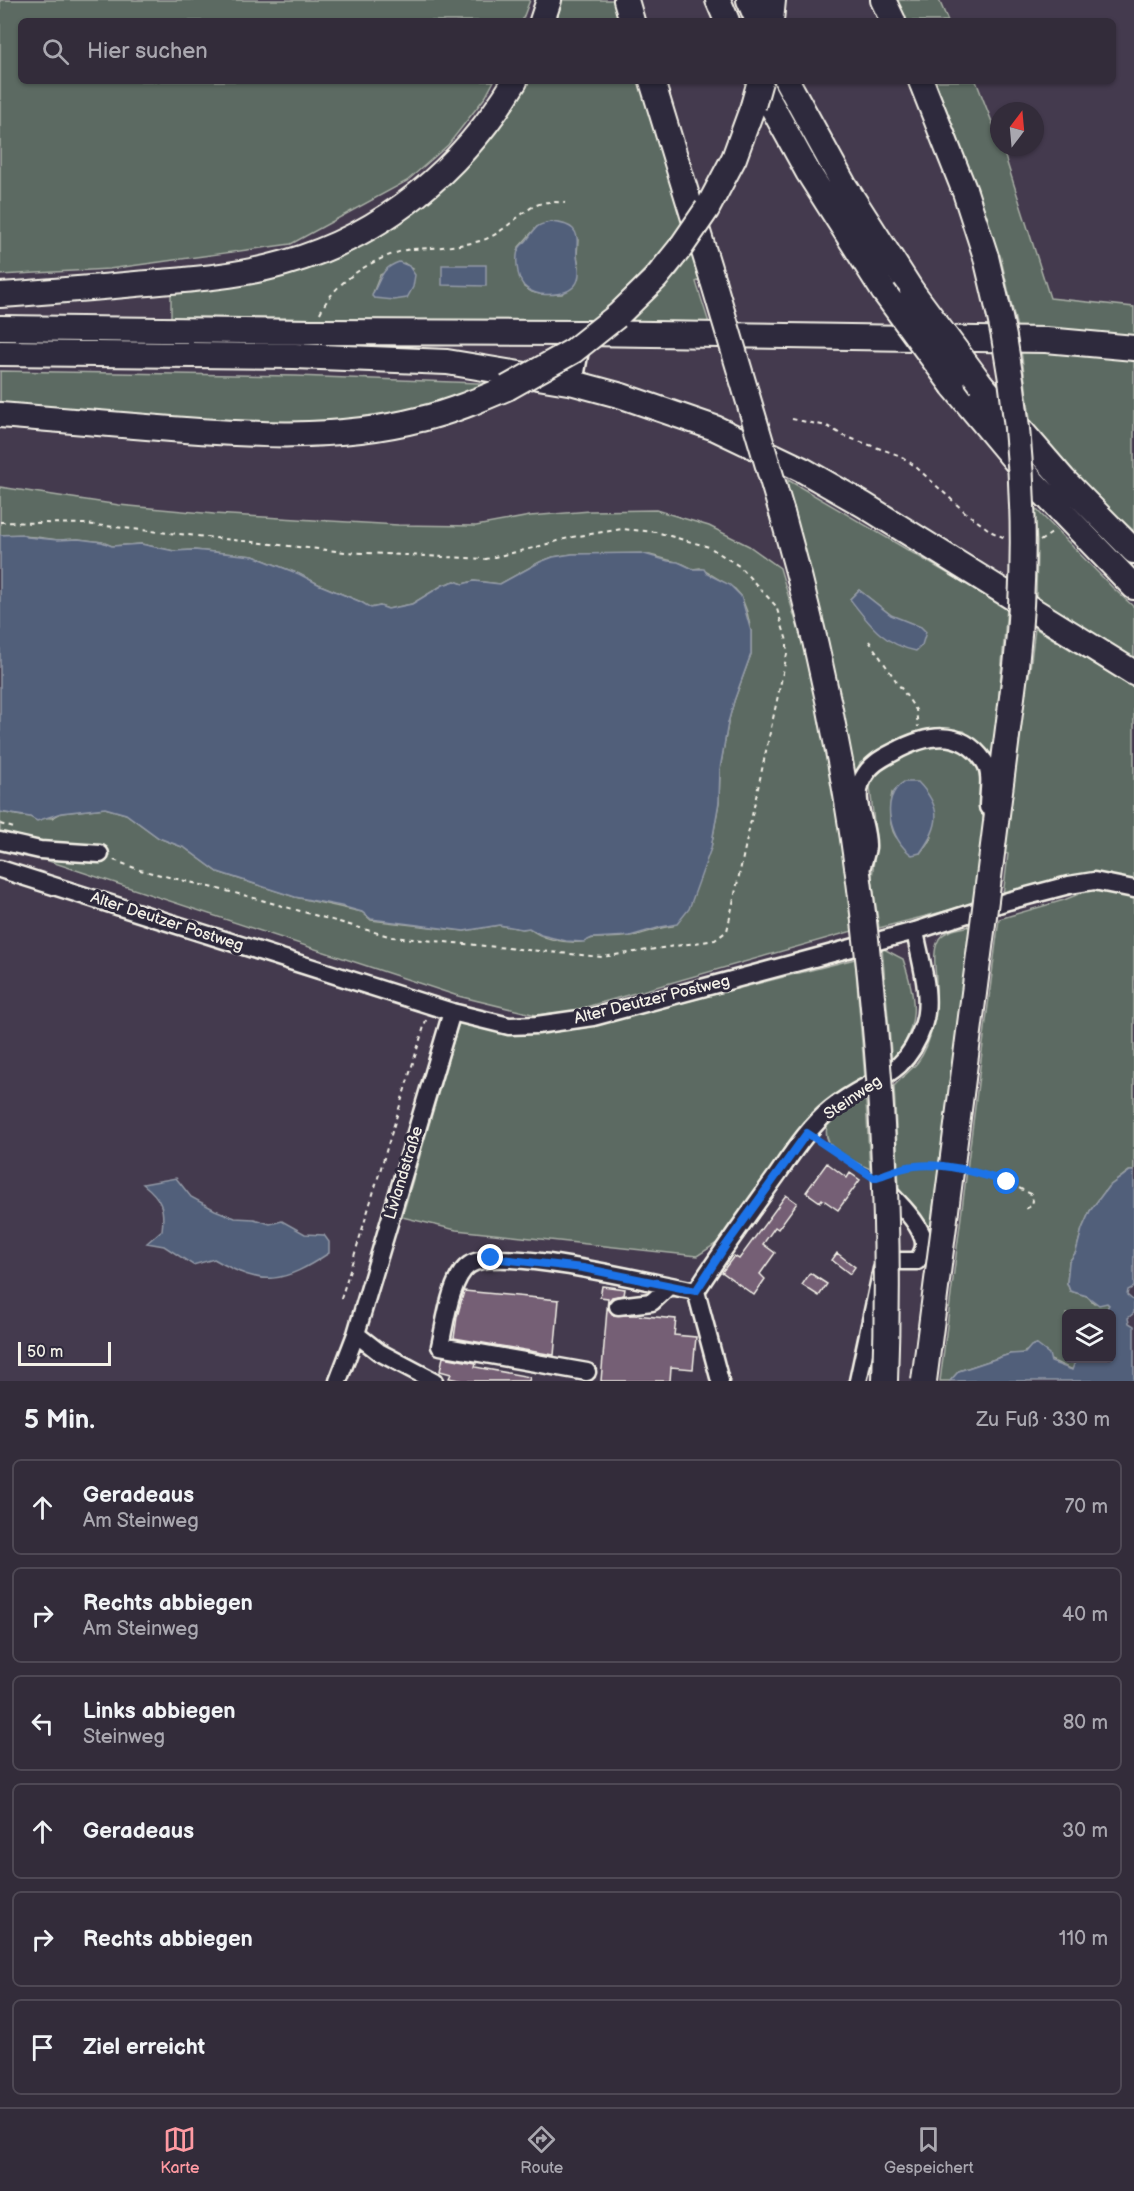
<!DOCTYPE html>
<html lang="de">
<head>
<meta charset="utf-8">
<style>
  body { margin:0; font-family:"Balsamiq Sans",sans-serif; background:#3b3442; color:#f1f3f6 }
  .controls { position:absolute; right:18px; bottom:18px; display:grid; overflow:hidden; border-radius:9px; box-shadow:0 2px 4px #0004 }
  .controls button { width:54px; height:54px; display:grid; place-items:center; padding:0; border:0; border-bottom:2px solid #4e4854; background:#332c3a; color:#f1f3f6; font:30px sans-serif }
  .compass { position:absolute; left:990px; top:102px; width:54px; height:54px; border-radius:50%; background:#332c3a; box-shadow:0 2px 4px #0004; rotate:16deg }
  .scale { position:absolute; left:18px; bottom:15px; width:93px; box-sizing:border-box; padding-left:6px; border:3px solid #f4f1e8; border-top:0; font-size:16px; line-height:21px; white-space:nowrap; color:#f4f1e8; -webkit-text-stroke:4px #2f2a3d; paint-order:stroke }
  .stop { position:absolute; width:18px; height:18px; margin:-14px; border:4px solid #1a73e8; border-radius:50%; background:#fff }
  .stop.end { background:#1a73e8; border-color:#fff; box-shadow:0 2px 6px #0008 }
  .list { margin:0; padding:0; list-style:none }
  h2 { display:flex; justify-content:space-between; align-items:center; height:78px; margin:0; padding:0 24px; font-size:26px }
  h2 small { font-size:20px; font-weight:400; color:#a9a7af }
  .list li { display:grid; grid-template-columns:39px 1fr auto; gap:18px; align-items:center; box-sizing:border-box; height:96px; margin:0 12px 12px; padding:0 12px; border:2px solid #4e4854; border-radius:9px }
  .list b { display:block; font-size:22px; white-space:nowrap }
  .list p { margin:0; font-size:20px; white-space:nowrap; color:#a9a7af }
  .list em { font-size:20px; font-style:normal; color:#a9a7af }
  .icon { flex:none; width:33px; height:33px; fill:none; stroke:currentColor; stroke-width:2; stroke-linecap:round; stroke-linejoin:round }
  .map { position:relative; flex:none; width:1134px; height:1381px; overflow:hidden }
  .search { position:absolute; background:#332c3a; box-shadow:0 2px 4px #0004; left:18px; right:18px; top:18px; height:66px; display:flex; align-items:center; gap:15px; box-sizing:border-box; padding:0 21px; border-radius:9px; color:#a9a7af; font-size:22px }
  .sheet { height:726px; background:#332c3a }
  nav { display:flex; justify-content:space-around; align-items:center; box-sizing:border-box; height:84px; border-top:2px solid #4e4854; background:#332c3a; font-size:16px; color:#a9a7af }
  nav a { display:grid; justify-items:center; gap:3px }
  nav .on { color:#ff9aa2 }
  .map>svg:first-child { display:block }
  .green { fill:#5c6b62; stroke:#a8aea5; stroke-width:1.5; fill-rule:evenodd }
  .water { fill:#515f7a; stroke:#9299a6; stroke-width:1.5 }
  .building { fill:#745e75; stroke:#f4f1e8; stroke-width:1.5 }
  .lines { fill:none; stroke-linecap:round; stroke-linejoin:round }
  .minor-casing { stroke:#f4f1e8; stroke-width:21 }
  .highway-casing { stroke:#f4f1e8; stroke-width:28 }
  .path { stroke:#f4f1e8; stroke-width:2; stroke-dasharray:4.5 4.5; stroke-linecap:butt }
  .minor { stroke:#2f2a3d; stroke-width:16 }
  .highway { stroke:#2f2a3d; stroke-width:24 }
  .highway-bridge-casing { stroke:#f4f1e8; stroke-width:28; stroke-linecap:butt }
  .highway-bridge { stroke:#2f2a3d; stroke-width:24 }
  .route { stroke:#1a73e8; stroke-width:8 }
  .labels { text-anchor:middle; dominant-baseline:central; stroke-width:6; stroke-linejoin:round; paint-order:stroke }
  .street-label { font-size:16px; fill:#f4f1e8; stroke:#2f2a3d }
</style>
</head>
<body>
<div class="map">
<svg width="1134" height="1381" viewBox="0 0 1134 1381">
  <rect width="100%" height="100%" fill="#443a4e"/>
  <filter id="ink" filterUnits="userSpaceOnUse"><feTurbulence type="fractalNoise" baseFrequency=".0167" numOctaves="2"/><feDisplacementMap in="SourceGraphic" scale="12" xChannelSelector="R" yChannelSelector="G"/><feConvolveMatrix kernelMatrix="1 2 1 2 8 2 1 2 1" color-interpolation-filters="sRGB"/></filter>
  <g filter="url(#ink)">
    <path class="green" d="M 0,0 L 530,0 L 522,21 L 21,21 L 21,81 L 494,81 L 486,96 L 448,145 L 407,181 L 291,244 L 109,269 L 0,275 Z
      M 557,0 L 614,0 L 620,21 L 551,21 Z
      M 897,0 L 939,0 L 948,21 L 907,21 Z
      M 524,81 L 639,81 L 683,224 C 656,260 625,292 592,322 L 171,317 L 171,291 L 321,257 L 377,236 L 429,201 L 475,157 L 504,116 ZM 551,222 L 578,240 L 577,255 L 579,267 L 562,294 L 540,294 L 532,292 L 524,287 L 519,272 L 519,247 L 537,227 ZM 404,263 L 413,269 L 373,293 L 380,275 Z
      M 935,81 L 976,81 L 999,140 L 999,147 L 1002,147 L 1050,298 L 1134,307 L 1134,335 L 1017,328 L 1000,255 L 996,255 L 958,138 Z
      M 692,253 L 700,280 L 696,282 L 709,323 L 627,322 L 677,274 Z
      M 1021,350 L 1134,358 L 1134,531 L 1105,505 L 1031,426 Z
      M 0,371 L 296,376 L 504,384 L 443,404 L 359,419 L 255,423 L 0,404 Z
      M 788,480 L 1007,608 L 993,760 L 964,731 L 931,730 L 891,744 L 860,763 L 855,774 L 851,774 L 788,499 ZM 859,590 L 891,615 L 850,599 Z
      M 0,487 L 119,505 L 214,514 L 398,525 L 476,526 L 530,516 L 590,511 L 656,510 L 709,526 L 749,546 L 780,568 L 806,655 L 833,774 L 856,930 L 572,1011 L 536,1015 L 458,996 L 0,845 L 0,812 L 22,816 L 52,818 L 61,813 L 105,808 L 126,814 L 159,838 L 185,848 L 218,872 L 295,897 L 362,912 L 371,920 L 464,931 L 499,925 L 522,929 L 529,928 C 541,939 564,943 581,942 C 586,941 590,938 595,938 C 609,938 623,938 637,935 C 650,932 660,927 673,926 L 711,848 L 719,802 L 720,769 L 728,723 L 734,701 L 751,654 L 751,631 L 747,612 L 741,596 L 735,589 L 700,568 L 693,569 L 683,564 L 650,555 L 573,554 L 553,557 L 540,562 L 500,584 L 474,581 L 463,584 L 455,581 L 443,585 L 412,604 L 388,609 L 380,606 L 370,608 L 361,602 L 320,585 L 299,574 L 253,556 L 194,550 L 174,551 L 141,544 L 112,546 L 102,542 L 78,539 L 58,540 L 36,537 L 0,535 Z
      M 1034,507 L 1113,588 L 1134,607 L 1134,661 L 1036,601 L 1037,541 Z
      M 1035,628 L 1134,688 L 1134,883 L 1003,896 L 1008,854 L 1004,853 L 1026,677 L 1029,677 Z
      M 922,745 L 961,746 L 975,759 L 984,775 L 982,805 L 984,833 L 973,904 L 879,928 L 872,878 L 876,840 L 870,787 L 875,775 ZM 892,793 L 932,837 L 920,853 C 913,849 905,845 899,840 C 888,831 889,805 892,793 Z
      M 1096,887 L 1134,896 L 1134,1171 L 1129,1171 L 1108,1187 L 1090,1211 L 1082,1229 L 1076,1252 L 1069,1262 L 1067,1283 L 1070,1291 L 1087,1296 L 1094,1303 L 1107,1302 L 1109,1305 L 1105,1313 L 1066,1314 L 1066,1358 L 1076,1359 L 1073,1370 L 1028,1350 L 1021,1354 L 1010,1354 L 959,1371 L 950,1381 L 940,1381 L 999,919 L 1064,900 Z
      M 970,926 L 936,1187 L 930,1229 L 900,1208 L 894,1086 C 901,1078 910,1071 917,1063 C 933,1043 937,1007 936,983 C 936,970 932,953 938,941 C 942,930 960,929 970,926 Z
      M 882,948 L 903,959 C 917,1000 920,1026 892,1063 Z
      M 855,959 L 865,1078 L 856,1081 L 807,1120 L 717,1243 L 697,1256 L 456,1230 L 402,1217 L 459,1022 L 508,1030 L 578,1029 Z
      M 861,1098 L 866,1102 L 870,1169 C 847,1159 817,1149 829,1119 Z"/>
    <path class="water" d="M 551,222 C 558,223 567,223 573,229 C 580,236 576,246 577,255 C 577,261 580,267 579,273 C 579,293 556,296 540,294 C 535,293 528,290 524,286 C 517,278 514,255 520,247 C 522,244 525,243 527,240 C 536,229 534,225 551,222 Z
      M 399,262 L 409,266 L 415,275 L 413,287 L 407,298 L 394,300 L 374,298 L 372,296 L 373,293 C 381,279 381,268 399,262 Z
      M 442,265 L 486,265 L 486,286 L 442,285 Z
      M 21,534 L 27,537 L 58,540 L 78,539 L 102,542 L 112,546 L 141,544 L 174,551 L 194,550 L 253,556 L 299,574 L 320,585 L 361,602 L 371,608 L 380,606 L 388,609 L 412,604 L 443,585 L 455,581 L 463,584 L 474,581 L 500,584 L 540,562 L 553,557 L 572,554 L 641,553 L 668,561 L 678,562 L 693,569 L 704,569 L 707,574 L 730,585 L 741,596 L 751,631 L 751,654 L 734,701 L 728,723 L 720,769 L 719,802 L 711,848 L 689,909 L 677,924 L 661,927 L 630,936 L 592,938 L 584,942 L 566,941 L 541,935 L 529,928 L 522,929 L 499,925 L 464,931 L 371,919 L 362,912 L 341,906 L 295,897 L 218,872 L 185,848 L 159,838 L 126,814 L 105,808 L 61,813 L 37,821 L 30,817 L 0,812 L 0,535 Z
      M 859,590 L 891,615 L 921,627 L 926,632 L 922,645 L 916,651 C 883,644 870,625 850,599 Z
      M 904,782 L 918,782 C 943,808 940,826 920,853 L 912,855 C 891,842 878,797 904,782 Z
      M 1130,1171 L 1134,1171 L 1134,1287 L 1128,1290 L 1127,1295 L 1134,1301 L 1134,1313 L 1128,1318 L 1129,1323 L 1134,1326 L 1134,1381 L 950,1381 L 959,1371 L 1010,1354 L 1025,1353 L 1031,1346 L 1036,1344 L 1049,1354 L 1051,1362 L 1072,1370 L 1076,1359 L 1112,1358 L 1112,1314 L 1105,1312 L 1109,1305 L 1107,1303 L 1099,1305 L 1087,1296 L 1070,1291 L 1067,1283 L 1069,1262 L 1076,1252 L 1082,1229 L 1090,1211 L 1108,1187 Z
      M 176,1178 L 191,1197 L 215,1210 L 235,1218 L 254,1219 L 270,1224 L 282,1221 L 305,1234 L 324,1235 L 329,1242 L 329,1253 C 283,1283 264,1288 214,1259 L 193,1265 L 164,1246 L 147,1243 L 162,1230 C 165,1208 161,1198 143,1184 Z"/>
    <path class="building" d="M 827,1163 L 847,1178 L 850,1173 L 860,1180 L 838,1210 L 822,1199 L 820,1202 L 806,1192 Z
      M 786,1195 L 797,1203 L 778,1229 L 775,1227 L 763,1244 L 775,1253 L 760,1274 L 765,1279 L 754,1295 L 722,1272 L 734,1256 L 739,1259 Z
      M 837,1253 L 855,1267 L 850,1274 L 832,1260 Z
      M 810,1273 L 827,1284 L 819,1296 L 802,1285 Z
      M 602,1286 L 625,1289 L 624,1295 L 612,1297 L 608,1302 L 608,1308 L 613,1315 L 635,1315 L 676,1319 L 674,1335 L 696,1337 L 693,1369 L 671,1367 L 670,1381 L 601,1381 L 608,1298 L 600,1297 Z
      M 464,1291 L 559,1300 L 554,1355 L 454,1338 L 457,1317 Z
      M 443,1357 L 476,1363 L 475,1367 L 530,1377 L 529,1381 L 463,1381 L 449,1378 L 451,1374 L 440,1371 Z"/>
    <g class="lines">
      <g class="minor-casing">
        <path id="minor" d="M 574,383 L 582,339
          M 0,841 L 40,850 L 100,854
          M 0,869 L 452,1012 L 509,1026 L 537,1025 L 593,1017 L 915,931 L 1008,901 L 1069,885 L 1094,881 L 1134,889
          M 861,869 C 863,862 866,854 867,847 C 868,824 851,800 863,778 C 870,765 880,759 894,752 C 925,735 960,727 984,761 C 993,773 988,793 988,807
          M 618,1306 L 652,1302 L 668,1287
          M 356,1334 L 379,1352 L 434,1381
          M 587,1372 L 440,1346 C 445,1325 450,1278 469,1265 C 499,1244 654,1284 696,1291
          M 338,1381 L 356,1334 L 452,1012
          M 720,1381 L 696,1291 C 721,1252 749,1214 777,1175 C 793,1152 809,1127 831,1109 C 870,1077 904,1081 923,1026 C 933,997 920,960 915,931
          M 858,1381 L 882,1269 L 894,1261 L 917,1261 C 922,1254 926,1247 923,1238 C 918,1221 896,1200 883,1187"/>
      </g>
      <g class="highway-casing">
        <path id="highway" d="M 626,0 L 632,21
          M 718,0 L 727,21
          M 749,0 L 758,21
          M 883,0 L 893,21
          M 542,21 L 549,0
          M 771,21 L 773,0
          M 652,81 L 713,281
          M 758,81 L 808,172 L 884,292
          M 787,81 L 844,185 L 912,291
          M 921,81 L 965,192 L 986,257
          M 707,209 L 734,158 L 753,106
          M 0,295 C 46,292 91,288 136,284 C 186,280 237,277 285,263 C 384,235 463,168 515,81
          M 617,316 L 656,278 L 681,247
          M 0,328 L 312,332 L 584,333 L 1046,340 L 1134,348
          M 0,353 L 295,356 L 447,362 L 574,383 L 622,396 L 715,428 L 803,470 L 864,505 L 1134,673
          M 981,384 L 1064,480 L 1134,551
          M 953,386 L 1033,482 L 1134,587
          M 0,415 C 53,419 106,424 159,428 C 246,435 336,441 421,419 C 451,412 479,400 507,388
          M 782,513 C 820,647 848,783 864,921
          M 989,877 L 1016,666"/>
      </g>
      <path class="path" d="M 320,313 C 335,281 369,261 402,251 C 410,248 421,249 430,248 C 446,247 464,245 480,241 C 505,234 521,209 542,203 C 550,201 558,202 565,203
        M 792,419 L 827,426 L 844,436 L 901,456 L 916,467 L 965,512 L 992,532 L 1005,538
        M 0,522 L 86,524 L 345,552 L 486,559 L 533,548 L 572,537 L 622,529 L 656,532 L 709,547 L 739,566 L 776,606 L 787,641 L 787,654 L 727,931 L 715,940 L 602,957 L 392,937 L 247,896 L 140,870 L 111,859
        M 1040,541 L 1055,531
        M 869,641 L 916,710 L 918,727
        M 0,824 L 14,828
        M 819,1142 L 867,1174
        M 902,1169 L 913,1166 L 935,1165
        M 968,1171 L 1007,1182 L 1031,1194 L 1033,1201 L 1031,1206 L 1024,1210
        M 341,1299 L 426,1020"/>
      <use href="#minor" class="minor"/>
      <use href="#highway" class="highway"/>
      <g class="highway-bridge-casing">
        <path id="highway-bridge" d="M 753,106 L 760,81
          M 681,247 L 707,209
          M 986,257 C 992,283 999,310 1004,337 C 1024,446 1028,556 1016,666
          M 713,281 L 782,513
          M 912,291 L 981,384
          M 884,292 L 953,386
          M 507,388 L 573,351 L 617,316
          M 864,921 C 882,1074 891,1227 885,1381
          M 924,1381 L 989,877"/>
      </g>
      <use href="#highway-bridge" class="highway-bridge"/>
    </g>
  </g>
  <g class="lines" filter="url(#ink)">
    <path class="route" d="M 491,1258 L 583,1268 L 696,1291 L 724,1248 L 807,1133 L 874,1178 C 887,1174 901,1167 915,1166 C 946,1162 978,1173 1007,1182"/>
  </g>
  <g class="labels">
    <g class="street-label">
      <text transform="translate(167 922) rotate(18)">Alter Deutzer Postweg</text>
      <text transform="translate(652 1000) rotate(-14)">Alter Deutzer Postweg</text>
      <text transform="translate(853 1098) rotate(-34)">Steinweg</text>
      <text transform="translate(404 1173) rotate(-73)">Livlandstraße</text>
    </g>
  </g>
</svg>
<div class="controls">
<button><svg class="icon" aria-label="layers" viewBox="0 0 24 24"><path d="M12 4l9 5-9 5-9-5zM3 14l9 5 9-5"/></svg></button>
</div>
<svg class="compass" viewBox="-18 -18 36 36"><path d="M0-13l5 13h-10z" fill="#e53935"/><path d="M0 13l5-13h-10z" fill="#a9a7af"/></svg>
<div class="scale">50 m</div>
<div class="stop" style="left:1007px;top:1182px"></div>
<div class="stop end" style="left:491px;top:1258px"></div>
<div class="search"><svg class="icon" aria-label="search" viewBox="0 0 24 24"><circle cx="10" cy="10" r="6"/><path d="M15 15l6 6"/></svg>Hier suchen</div>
</div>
<section class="sheet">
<h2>5 Min.<small>Zu Fuß · 330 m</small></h2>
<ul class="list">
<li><svg class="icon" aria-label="ahead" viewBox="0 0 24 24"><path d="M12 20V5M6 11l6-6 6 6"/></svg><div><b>Geradeaus</b><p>Am Steinweg</p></div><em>70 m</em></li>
<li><svg class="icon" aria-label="right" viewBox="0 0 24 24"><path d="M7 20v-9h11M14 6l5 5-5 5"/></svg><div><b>Rechts abbiegen</b><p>Am Steinweg</p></div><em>40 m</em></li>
<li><svg class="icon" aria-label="left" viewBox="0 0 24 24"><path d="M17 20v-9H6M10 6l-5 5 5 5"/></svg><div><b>Links abbiegen</b><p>Steinweg</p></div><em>80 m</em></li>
<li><svg class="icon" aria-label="ahead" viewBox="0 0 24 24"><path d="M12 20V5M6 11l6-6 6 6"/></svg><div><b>Geradeaus</b></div><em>30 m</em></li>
<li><svg class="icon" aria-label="right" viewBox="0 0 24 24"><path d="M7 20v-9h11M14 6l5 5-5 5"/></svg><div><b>Rechts abbiegen</b></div><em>110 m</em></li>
<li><svg class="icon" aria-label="arrive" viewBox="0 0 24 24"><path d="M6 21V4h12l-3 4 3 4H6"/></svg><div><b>Ziel erreicht</b></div></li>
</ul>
</section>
<nav>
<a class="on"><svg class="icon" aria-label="map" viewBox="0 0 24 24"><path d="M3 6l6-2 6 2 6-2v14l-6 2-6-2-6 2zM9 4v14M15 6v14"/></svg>Karte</a>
<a><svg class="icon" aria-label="directions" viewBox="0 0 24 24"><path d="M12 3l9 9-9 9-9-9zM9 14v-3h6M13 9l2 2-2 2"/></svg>Route</a>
<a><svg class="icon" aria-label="saved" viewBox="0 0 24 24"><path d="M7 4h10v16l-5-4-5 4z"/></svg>Gespeichert</a>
</nav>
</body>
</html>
